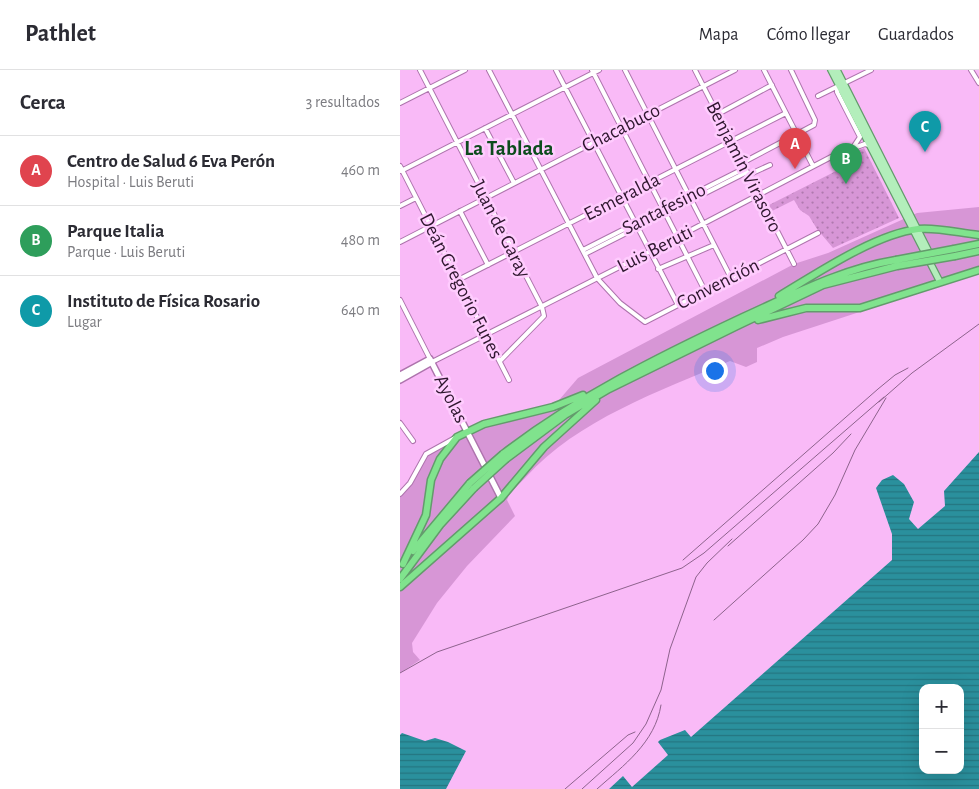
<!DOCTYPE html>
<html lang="es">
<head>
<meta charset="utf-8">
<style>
  body { margin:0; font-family:"Alegreya Sans",sans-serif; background:#f7f7f7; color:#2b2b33 }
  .controls { position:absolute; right:15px; bottom:15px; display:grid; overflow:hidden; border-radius:10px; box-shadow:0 5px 20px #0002 }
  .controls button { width:45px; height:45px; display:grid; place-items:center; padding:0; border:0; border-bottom:1px solid #e1e1e2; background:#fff; color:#2b2b33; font:25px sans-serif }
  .you { position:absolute; left:314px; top:300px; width:18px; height:18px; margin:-12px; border:4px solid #fff; border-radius:50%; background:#1a73e8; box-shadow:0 0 0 8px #1a73e833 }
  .badge { display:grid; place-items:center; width:32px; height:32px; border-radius:50%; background:#0b8043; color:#fff; font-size:16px; font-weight:700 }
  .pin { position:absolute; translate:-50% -41px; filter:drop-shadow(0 1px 2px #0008) }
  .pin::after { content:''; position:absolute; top:26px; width:18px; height:15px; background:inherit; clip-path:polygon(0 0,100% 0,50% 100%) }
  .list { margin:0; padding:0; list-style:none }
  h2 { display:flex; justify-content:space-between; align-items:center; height:65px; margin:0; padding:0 20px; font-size:21px }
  h2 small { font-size:16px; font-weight:400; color:#7c7c81 }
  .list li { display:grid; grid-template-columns:32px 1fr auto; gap:15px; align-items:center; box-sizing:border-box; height:70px; padding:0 20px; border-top:1px solid #e1e1e2 }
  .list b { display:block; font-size:19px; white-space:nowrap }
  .list p { margin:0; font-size:16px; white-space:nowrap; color:#7c7c81 }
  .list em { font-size:16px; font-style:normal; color:#7c7c81 }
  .map { position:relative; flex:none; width:579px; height:719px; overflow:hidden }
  header { display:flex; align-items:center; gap:30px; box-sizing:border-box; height:70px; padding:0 25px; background:#fff; border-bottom:1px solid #e1e1e2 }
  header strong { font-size:24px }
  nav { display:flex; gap:28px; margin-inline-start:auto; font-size:18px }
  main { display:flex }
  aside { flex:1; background:#fff }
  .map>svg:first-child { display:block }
  .grass { fill:#d796d6 }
  .park { fill:url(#park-dots) }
  .water { fill:url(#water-rules); fill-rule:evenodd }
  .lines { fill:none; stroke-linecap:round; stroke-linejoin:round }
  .street-casing { stroke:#ae74ad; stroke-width:6 }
  .secondary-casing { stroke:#ae74ad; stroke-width:8 }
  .primary-casing { stroke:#639b6c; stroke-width:8 }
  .highway-casing { stroke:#639b6c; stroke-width:9 }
  .street { stroke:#fff; stroke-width:4 }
  .secondary { stroke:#fff; stroke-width:5 }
  .primary { stroke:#b3eebb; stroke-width:5.5 }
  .highway { stroke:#80e38d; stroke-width:6 }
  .rail { stroke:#8d638c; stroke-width:1 }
  .highway-bridge-casing { stroke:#639b6c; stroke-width:9; stroke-linecap:butt }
  .highway-bridge { stroke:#80e38d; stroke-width:6 }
  .labels { text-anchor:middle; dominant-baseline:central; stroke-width:5; stroke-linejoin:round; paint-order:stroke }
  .street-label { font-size:20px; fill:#2e162e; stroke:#ffccfe }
  .neighbourhood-label { font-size:21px; font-weight:bold; fill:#0c4c1c; stroke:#ffccfe }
</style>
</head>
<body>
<header>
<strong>Pathlet</strong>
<nav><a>Mapa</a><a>Cómo llegar</a><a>Guardados</a></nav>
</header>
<main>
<aside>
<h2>Cerca<small>3 resultados</small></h2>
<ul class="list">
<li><span class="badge" style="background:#e0444e">A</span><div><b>Centro de Salud 6 Eva Perón</b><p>Hospital · Luis Beruti</p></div><em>460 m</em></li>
<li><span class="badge" style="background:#2e9e5b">B</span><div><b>Parque Italia</b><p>Parque · Luis Beruti</p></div><em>480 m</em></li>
<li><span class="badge" style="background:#0f9aa8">C</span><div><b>Instituto de Física Rosario</b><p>Lugar</p></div><em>640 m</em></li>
</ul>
</aside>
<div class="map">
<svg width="579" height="719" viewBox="0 0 579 719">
  <defs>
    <pattern id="park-dots" width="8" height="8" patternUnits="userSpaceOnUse" patternTransform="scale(1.25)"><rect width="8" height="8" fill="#d796d6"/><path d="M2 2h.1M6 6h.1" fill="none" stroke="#af79ae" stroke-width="1.8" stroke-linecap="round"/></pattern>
    <pattern id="water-rules" width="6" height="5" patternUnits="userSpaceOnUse" patternTransform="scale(1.25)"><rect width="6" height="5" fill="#2a909d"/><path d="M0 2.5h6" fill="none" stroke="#247580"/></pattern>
  </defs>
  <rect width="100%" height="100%" fill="#f9baf7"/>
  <path class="grass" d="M 579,137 L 579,203 L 383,267 L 357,278 L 357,292 L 346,297 L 330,291 C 260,321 177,350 126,407 C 119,415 110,420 107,430 L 115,446 L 67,496 L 37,533 L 12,573 L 13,582 L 20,590 L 0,603 L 0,424 L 10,413 L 26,384 L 67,361 L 153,337 L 178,308 L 394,194 L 428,183 L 517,143 Z"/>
  <path class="park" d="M 464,78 L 499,148 L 433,178 L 417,159 L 409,146 L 400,140 L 394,130 L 372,141 L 369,135 L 442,98 L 453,91 L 455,82 Z"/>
  <path class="water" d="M 579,382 L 579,719 L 209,719 L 223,706 L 232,717 L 268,685 L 258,672 L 260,670 L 285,660 L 291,667 L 492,490 L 492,464 L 476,418 L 482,410 L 493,405 L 504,414 L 514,432 L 509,449 L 518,459 L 545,436 L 544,421 ZM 523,618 L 560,618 L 560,700 L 523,700 Z
    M 2,663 L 25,671 L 35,668 L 48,672 L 66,681 L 46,719 L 0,719 L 0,665 Z"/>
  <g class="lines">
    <g class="street-casing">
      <path id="street" d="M 20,0 L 142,237 L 144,246 L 100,291
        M 89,0 L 197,208 L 220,233 L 245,252 L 418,163
        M 156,0 L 278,235
        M 192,0 L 305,221
        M 225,0 L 331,208
        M 295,0 L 394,194
        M 364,0 L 413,96
        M 571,0 L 579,13
        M 418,26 L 471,0
        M 0,33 L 65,0
        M 318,44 L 372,15
        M 85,58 L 114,113
        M 454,78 L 465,74 L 469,75
        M 342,93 L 414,55 L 415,50 L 391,0
        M 0,96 L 109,310
        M 1,101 L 199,0
        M 348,105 L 370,95
        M 0,136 L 16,128
        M 60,141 L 88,195
        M 0,172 L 335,0
        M 183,180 L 345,98
        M 185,184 L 347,102
        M 258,199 L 314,175
        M 58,210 L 386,43
        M 0,230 L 30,289
        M 32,292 L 249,182 L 433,86 L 441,93 L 448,89 L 450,82 L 460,67 L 437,22 L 437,17
        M 0,353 L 13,371
        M 0,424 L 10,413 L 26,384 L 55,368"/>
    </g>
    <g class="secondary-casing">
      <path id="secondary" d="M 0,305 L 30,289 L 101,428
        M 0,310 L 32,292"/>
    </g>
    <g class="primary-casing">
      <path id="primary" d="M 431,0 L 540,212
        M 437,0 L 531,186"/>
    </g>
    <g class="highway-casing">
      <path id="highway" d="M 554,179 L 579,174
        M 555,186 L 579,181
        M 379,226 C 416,204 475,164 518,159 C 537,157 559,163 579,165
        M 358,250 L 406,238 L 460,238 L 579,200
        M 103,384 C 177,327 260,286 343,247 C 394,224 441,199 496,190
        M 106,389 L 165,345 L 209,319 L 337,256 L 423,215 L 497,196
        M 13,481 L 70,413
        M 3,494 L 26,445 L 31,410 L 40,389 L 57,367 L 84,354 L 153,337 L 183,325
        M 0,509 L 40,455 L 74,418
        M 0,517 L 101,428 L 144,377 L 196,330"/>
    </g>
    <use href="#street" class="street"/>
    <use href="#secondary" class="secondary"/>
    <use href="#primary" class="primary"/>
    <use href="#highway" class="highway"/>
    <path class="rail" d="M 479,332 L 512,303 L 579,254
      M 328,476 L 433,383 L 451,364
      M 283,490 L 478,319 L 495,305 L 508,298
      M 314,550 L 403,470 L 418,454 L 435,425 L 455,380 L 486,328
      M 0,603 L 37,582 L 282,498 L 304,483 L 484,327
      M 165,719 L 228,665 L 235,662
      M 182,719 L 233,673 L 246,654 L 261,620 L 270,579 L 296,507 L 307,493 L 332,469
      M 197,719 C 224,695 255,673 261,635"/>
    <g class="highway-bridge-casing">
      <path id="highway-bridge" d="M 496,190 L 554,179
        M 497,196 L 555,186
        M 70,413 L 103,384
        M 74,418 L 106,389"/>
    </g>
    <use href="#highway-bridge" class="highway-bridge"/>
  </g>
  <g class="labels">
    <g class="street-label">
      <text transform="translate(221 58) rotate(-27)">Chacabuco</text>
      <text transform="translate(344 97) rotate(63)">Benjamín Virasoro</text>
      <text transform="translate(222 127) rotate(-27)">Esmeralda</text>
      <text transform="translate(264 139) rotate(-27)">Santafesino</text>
      <text transform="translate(101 159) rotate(63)">Juan de Garay</text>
      <text transform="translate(255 179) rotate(-27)">Luis Beruti</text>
      <text transform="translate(318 214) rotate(-27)">Convención</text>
      <text transform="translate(61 216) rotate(63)">Deán Gregorio Funes</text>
      <text transform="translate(51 329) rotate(63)">Ayolas</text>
    </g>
    <g class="neighbourhood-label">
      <text x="109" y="78">La Tablada</text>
    </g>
  </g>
</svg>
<div class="controls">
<button>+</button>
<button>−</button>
</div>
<div class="you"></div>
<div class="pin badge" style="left:395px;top:99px;background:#e0444e">A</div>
<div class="pin badge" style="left:446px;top:114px;background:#2e9e5b">B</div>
<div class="pin badge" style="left:525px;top:82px;background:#0f9aa8">C</div>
</div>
</main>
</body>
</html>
